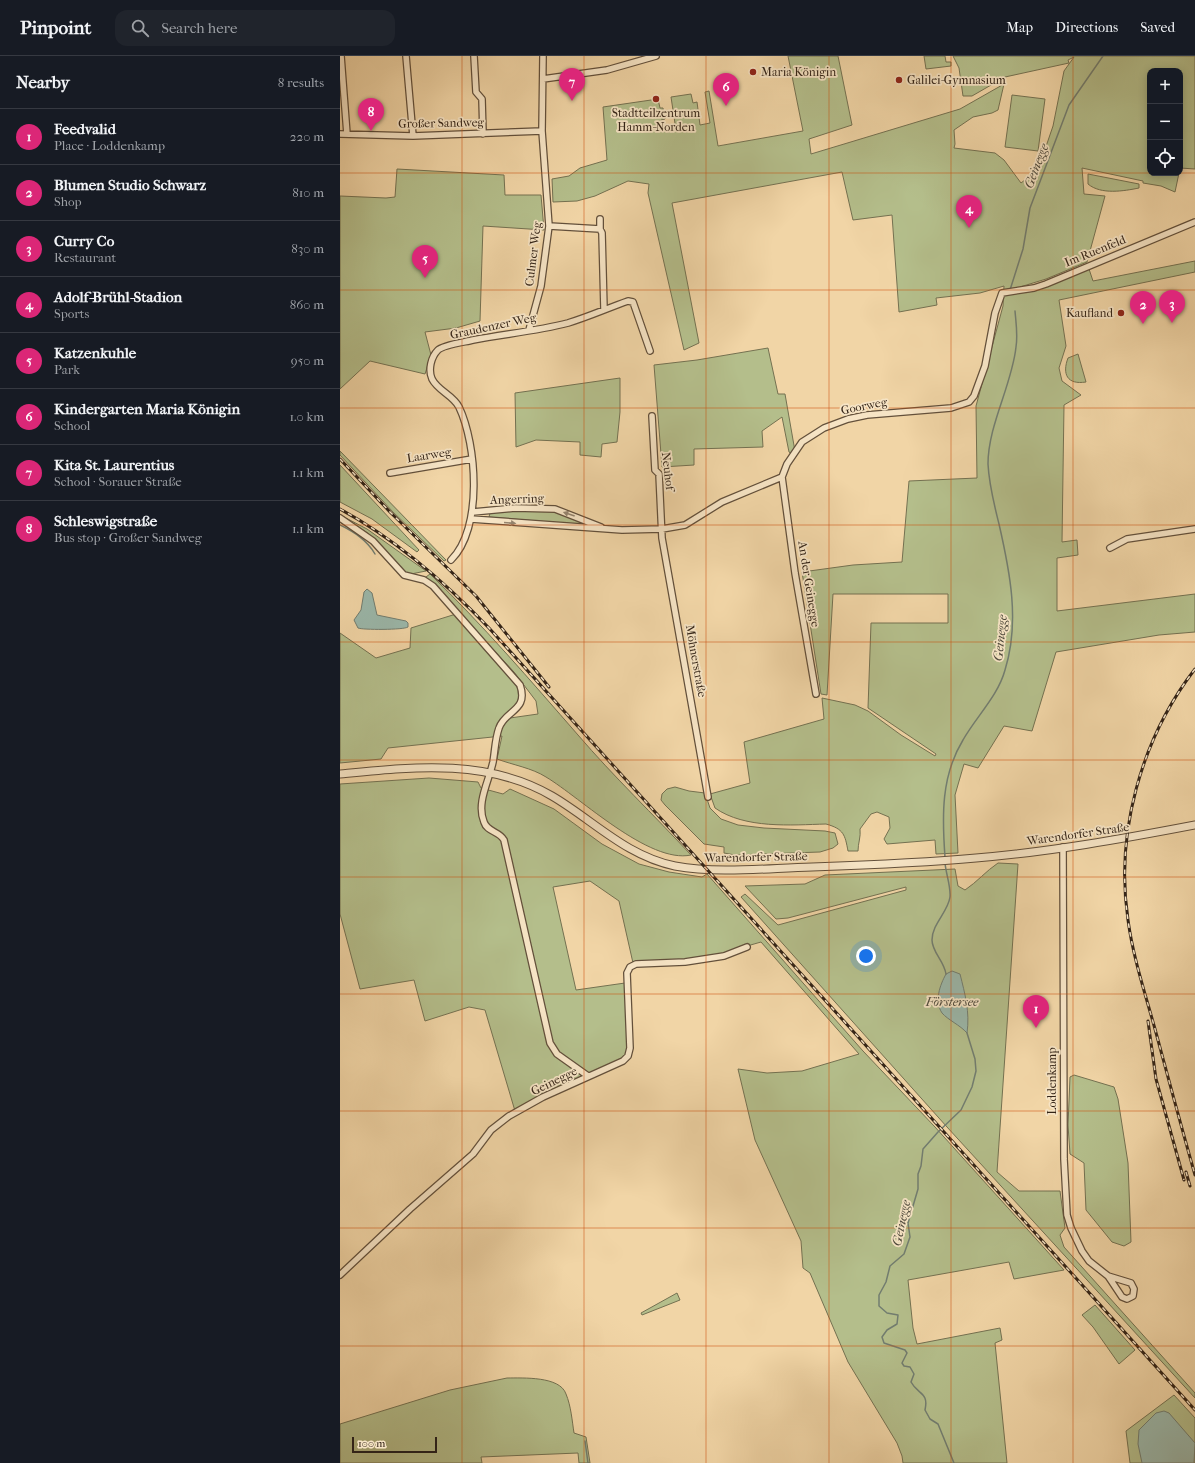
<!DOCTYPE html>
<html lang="en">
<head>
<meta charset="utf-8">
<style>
  body { margin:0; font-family:"IM FELL French Canon",serif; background:#20242c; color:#f1f3f6 }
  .controls { position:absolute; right:12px; top:12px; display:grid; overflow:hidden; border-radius:8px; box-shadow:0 2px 10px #0003 }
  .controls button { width:36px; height:36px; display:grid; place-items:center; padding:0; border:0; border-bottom:1px solid #363941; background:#171b24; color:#f1f3f6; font:20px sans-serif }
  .scale { position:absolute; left:12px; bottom:10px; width:85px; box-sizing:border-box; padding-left:4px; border:2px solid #342417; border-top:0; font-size:11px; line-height:14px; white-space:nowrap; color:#342417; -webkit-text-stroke:3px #f6e4c5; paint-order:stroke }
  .you { position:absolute; left:526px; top:900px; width:14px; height:14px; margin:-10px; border:3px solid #fff; border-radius:50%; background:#1a73e8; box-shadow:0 0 0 6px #1a73e833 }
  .badge { display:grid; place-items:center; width:26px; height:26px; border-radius:50%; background:#db2777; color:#fff; font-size:13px; font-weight:700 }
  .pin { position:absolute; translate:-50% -33px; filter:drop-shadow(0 1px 2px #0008) }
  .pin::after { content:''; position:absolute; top:21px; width:14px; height:12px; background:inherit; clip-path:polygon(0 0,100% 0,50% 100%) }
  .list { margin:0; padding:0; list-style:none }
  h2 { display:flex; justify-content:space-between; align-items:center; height:52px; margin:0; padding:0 16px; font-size:17px }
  h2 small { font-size:13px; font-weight:400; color:#9ea1a6 }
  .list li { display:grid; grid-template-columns:26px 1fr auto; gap:12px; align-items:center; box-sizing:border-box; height:56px; padding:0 16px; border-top:1px solid #363941 }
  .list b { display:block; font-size:15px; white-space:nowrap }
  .list p { margin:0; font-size:13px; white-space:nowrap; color:#9ea1a6 }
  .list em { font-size:13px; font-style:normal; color:#9ea1a6 }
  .icon { flex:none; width:22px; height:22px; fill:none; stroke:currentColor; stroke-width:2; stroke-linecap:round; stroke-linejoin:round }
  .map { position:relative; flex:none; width:855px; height:1407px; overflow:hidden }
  header { display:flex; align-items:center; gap:24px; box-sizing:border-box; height:56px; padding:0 20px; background:#171b24; border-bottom:1px solid #363941 }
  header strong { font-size:19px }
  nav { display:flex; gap:22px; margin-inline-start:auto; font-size:14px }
  .search { width:280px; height:36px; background:#20242c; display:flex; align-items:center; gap:10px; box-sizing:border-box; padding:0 14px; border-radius:12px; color:#9ea1a6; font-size:15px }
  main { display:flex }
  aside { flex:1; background:#171b24 }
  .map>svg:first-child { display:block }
  .green { fill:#b4be8b; stroke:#747151 }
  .water { fill:#9bb8ab; stroke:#727d70 }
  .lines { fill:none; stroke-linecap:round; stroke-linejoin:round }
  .stream { stroke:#727d70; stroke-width:1.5 }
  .minor-casing { stroke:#63503b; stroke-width:8 }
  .tertiary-casing { stroke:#63503b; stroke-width:9 }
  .minor { stroke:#f6e4c5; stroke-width:5.5 }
  .tertiary { stroke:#f6e4c5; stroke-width:7 }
  .rail-casing { stroke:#342417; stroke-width:3 }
  .rail { stroke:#f6e4c5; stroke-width:1.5; stroke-dasharray:4.5; stroke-linecap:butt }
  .oneway { fill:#95846e }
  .grid { fill:none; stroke:#cd510e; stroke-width:1; stroke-opacity:0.55 }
  .poi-dot { fill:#8f2418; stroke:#f6e4c5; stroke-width:1.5 }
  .labels { text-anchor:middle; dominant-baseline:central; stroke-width:3.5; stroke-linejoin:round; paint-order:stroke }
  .poi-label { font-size:12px; fill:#342417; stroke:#f6e4c5; text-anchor:start }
  .street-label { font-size:12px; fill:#342417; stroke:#f6e4c5 }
  .water-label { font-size:13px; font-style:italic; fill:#4e493c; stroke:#f6e4c5 }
</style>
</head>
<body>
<header>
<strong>Pinpoint</strong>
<div class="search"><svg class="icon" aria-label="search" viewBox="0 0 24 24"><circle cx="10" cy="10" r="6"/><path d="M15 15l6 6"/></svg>Search here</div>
<nav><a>Map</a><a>Directions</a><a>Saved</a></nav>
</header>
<main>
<aside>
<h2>Nearby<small>8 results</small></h2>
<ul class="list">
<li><span class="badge">1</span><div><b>Feedvalid</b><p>Place · Loddenkamp</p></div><em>220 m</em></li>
<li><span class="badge">2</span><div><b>Blumen Studio Schwarz</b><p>Shop</p></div><em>810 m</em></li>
<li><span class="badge">3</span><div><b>Curry Co</b><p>Restaurant</p></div><em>830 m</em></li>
<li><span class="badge">4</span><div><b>Adolf-Brühl-Stadion</b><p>Sports</p></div><em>860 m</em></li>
<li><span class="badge">5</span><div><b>Katzenkuhle</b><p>Park</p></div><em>950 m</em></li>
<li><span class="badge">6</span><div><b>Kindergarten Maria Königin</b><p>School</p></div><em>1.0 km</em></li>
<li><span class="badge">7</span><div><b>Kita St. Laurentius</b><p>School · Sorauer Straße</p></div><em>1.1 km</em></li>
<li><span class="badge">8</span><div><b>Schleswigstraße</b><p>Bus stop · Großer Sandweg</p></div><em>1.1 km</em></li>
</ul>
</aside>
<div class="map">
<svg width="855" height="1407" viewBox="0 0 855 1407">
  <rect width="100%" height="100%" fill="#f1d5a6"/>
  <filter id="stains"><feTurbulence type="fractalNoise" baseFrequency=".005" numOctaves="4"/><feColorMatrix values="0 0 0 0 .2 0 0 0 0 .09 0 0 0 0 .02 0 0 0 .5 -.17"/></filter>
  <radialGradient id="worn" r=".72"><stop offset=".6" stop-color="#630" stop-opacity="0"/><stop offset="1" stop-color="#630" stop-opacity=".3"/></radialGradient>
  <path class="green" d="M 448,0 L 498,0 L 512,69 L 469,83 L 471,98 L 620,53 L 664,28 L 658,54 L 652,57 L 633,61 L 614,74 L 615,88 L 614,92 L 655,97 L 664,104 L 681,127 L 690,120 L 700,108 L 713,70 L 724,15 L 734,1 L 728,4 L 729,7 L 665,21 L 632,40 L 623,40 L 619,12 L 613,0 L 855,0 L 855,113 L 840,112 L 840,15 L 810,15 L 810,117 L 839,117 L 835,136 L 821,130 L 803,127 L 803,125 L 742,112 L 744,138 L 765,140 L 747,206 L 706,223 L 680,231 L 679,236 L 749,213 L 753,225 L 855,205 L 855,216 L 719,244 L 726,290 L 719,312 L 722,325 L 741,339 L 724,349 L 722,486 L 737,484 L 738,499 L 717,502 L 717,555 L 855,538 L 855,576 L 819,579 L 716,596 L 692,675 L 664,670 L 638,712 L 624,708 L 615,739 L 618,797 L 596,798 L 595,784 L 547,788 L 544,783 L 550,772 L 549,761 L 537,756 L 531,758 L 520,773 C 521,781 518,787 518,795 L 508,795 C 505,779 504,773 486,768 C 451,769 405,773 375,752 L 370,738 L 410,727 L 404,686 L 484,663 L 482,642 L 515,649 L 528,655 L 561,679 L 595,700 L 596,698 L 528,652 L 531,567 L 608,567 L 608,538 L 493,538 L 487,639 L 481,638 L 462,516 L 513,509 L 562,506 L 569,425 L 637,422 L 636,350 L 663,250 L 664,230 L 640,237 L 596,242 L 597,249 L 559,256 L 552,159 L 513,164 L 502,116 L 332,147 L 359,287 L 344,294 L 308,137 L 309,128 L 288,125 L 255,140 L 237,145 L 213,146 L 212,123 L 229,120 L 240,112 L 267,104 L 263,51 L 318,43 L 320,52 L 323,52 L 325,63 L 321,64 L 322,72 L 326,71 L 327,76 L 336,74 L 331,41 L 351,38 L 353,47 L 357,46 L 360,69 L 370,67 L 365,36 L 369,35 L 378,90 L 463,75 Z
    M 584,0 L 605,0 L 606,6 L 611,6 L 611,10 L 586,13 Z
    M 672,39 L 705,43 L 698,95 L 665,91 Z
    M 57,113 L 164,119 L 165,139 L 201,139 L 204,174 L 143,170 L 140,265 L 116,272 L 85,276 L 91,299 L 85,318 L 30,305 L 0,333 L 0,140 L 46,142 L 55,141 Z
    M 748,118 L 799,128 L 799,132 C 784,135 761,139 748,128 Z
    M 428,292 L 438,338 L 445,338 L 456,401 L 449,396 L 442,361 L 422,375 L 423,391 L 354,393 L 354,409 L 322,411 L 314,309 L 357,304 Z
    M 738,298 L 746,326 C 727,329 722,318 728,302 Z
    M 280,322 L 280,356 L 277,386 L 262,388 L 261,401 L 240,399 L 240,386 L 196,384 L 176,391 L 175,337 Z
    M 0,395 L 106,504 L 104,505 L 53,456 L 0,399 Z
    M 0,409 L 79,494 L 77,496 L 32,463 L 0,446 Z
    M 171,453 C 192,454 231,453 246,469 L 149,461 L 150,457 Z
    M 4,461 L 27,473 L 86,515 L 71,518 L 63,516 L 29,478 Z
    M 90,518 C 143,569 190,624 238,679 C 274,721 314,759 351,799 C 309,808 241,742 206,721 C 192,712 173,709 157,703 L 162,680 L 48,692 L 41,703 L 0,707 L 0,577 L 36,602 L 70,592 L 71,572 L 116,558 L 174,624 L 178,634 L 179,645 L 163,663 L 198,658 L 196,645 L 174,616 L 86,521 Z
    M 89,722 L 138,726 L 141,732 L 163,738 L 170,733 L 214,753 L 262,788 L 299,808 L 329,816 L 362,821 L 367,818 L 523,995 L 595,1071 L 724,1214 L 674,1223 L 669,1206 L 568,1224 L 573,1272 L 577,1288 L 660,1272 L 662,1284 L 655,1287 L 667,1407 L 563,1407 L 562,1400 L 557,1387 L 508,1306 L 470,1217 L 463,1212 L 461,1185 L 415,1084 L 398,1013 L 427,1017 L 462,1015 L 519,998 L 421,886 C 407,889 396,896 383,899 C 354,905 323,905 293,907 L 279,845 L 250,825 L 213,831 L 236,934 L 285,927 L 288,993 L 284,1002 L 175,1055 L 145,954 L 129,951 L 85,965 L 74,924 L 20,933 L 0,858 L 0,728 Z
    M 335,731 L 349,735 L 365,737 L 370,752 L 381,763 L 398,769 L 424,772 L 485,775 L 495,777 L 498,788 L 493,792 L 480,796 L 395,799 L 384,797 L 384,791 L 364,788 L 325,749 L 321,744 L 322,738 L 327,733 Z
    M 658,807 L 678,808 L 657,1116 L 679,1135 L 720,1135 L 725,1172 L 720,1179 L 724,1191 L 855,1337 L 855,1342 L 607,1071 L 401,841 L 405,838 L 438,869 L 566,834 L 566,831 L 448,862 L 436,863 L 405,830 L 465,828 L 485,819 L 615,813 L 618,830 L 625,834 C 637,826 646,815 658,807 Z
    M 734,1019 L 774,1031 L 778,1043 L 788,1107 L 791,1186 L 784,1190 L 772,1186 L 746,1154 L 744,1107 L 730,1098 L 728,1069 L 730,1021 Z
    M 337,1237 L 340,1244 L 302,1259 L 301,1257 Z
    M 755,1249 L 795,1294 L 779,1308 L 753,1271 L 742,1259 Z
    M 167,1322 C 183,1322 220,1320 226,1338 C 231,1350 232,1364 234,1377 L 246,1381 L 250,1407 L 239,1407 L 238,1397 L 141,1401 L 142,1407 L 0,1407 L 0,1368 L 110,1334 Z
    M 834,1339 L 855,1362 L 855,1407 L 790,1407 L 786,1375 Z"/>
  <path class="water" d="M 27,533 L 32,537 L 37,559 L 66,565 L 68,567 L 68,571 C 64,574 22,574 18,572 L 14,564 L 21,554 L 24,536 Z
    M 612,915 L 620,918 C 625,938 630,956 627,977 C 620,969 608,964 602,957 C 594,945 600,929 606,918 Z
    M 824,1355 L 829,1357 L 855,1387 L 854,1407 L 802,1407 L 798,1388 L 799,1374 L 816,1357 Z"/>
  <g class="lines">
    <path class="stream" d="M 670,234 L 683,193 L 690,152 L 729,49 L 763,0
      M 0,469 C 14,476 27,484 35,498
      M 605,801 C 602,760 601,720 623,684 C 636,661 658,640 665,614 C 680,566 670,516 659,468 C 654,448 649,429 648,408 C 648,369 672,329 676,291 C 678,279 676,267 675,255
      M 605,807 C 606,818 611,831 610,841 C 608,856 592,868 592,884 C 592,896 604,905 606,918
      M 245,1385 L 248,1407
      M 614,1407 L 598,1368 L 590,1363 L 585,1354 C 589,1336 578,1339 571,1326 L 574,1318 L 570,1311 L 564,1310 L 562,1307 L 567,1297 L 565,1294 L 544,1287 L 542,1281 L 547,1274 L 557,1268 L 558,1259 L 547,1257 L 539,1250 L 539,1239 L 546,1226 L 550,1210 L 564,1198 L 570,1181 L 568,1167 L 578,1133 L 578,1118 L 581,1110 L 583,1093 L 598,1076 L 621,1054 L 632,1031 L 636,1015 L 635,1003 L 627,977"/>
    <g class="minor-casing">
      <path id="minor" d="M 1,0 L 7,78
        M 66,0 L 73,80
        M 134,0 L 136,36 L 142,43 L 143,78
        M 203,23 L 267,14 L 316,0
        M 0,78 L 73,80 L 202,75
        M 209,170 L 260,173 L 262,177 L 264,253
        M 260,173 L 260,163
        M 189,274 L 201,230 L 209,170 L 202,75 L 203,0
        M 312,360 L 315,414 L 319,418 L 322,482 L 368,741
        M 50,417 L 132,403
        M 442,421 L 455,517 L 476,638
        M 133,456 L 175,452 L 215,453 L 261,471
        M 0,462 L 33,485 L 64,519 L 84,524 L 93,530 L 180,629 C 189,655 165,654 159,672 C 155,683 155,695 153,706 C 149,725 136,747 144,766 C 147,776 159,775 164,784 L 210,987 L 217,998 L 248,1020
        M 131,463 L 282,474 L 322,473 L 345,469 L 382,446 L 442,421 L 447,408 L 462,386 L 484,372 L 508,363 L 527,359 L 611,352 L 629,346 L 634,340 L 645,310 L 655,257 L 662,237 L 694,232 L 706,228 L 855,166
        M 770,492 L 787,483 L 855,473
        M 111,504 C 143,473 137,389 119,351 C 113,339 98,335 92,323 C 88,314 91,301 98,294 C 103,289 125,286 133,284 C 164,278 197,275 228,267 C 248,261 268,252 288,245 L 293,246 L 310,295
        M 723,791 L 724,1103 L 727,1159 L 731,1172 L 742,1195 L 749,1205 L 768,1220 L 782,1241 L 787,1243 L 793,1240 L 794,1233 L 791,1227 L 768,1220
        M 0,1219 L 70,1153 L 133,1098 L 151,1074 L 169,1060 L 203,1041 L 283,1005 L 288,1000 L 290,992 L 287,917 L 290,911 L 296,908 L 345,906 L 384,900 L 407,891"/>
    </g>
    <g class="tertiary-casing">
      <path id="tertiary" d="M 0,718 C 72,711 147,702 212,740 C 253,764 286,800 335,810 C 378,818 428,812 472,811 C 527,809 581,807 636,802 C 709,796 782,783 855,769"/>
    </g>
    <use href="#minor" class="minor"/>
    <use href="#tertiary" class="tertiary"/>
    <g class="rail-casing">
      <path id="rail" d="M 0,403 L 50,456 L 136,540 L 209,631
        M 0,453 C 57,484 105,526 149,572 L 855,1354
        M 855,613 C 801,683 775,777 788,864 C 793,901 805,937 815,973 C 828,1021 841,1070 855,1119
        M 808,965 L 816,1023 L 844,1124
        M 846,1116 L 850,1130"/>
    </g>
    <use href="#rail" class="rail"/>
  </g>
  <defs><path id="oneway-solid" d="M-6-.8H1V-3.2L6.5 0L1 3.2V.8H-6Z"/></defs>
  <g class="oneway">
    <use href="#oneway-solid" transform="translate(229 458) rotate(-161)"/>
    <use href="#oneway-solid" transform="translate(170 467) rotate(5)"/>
  </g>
  <path class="grid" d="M 122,0 L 122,1407M 244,0 L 244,1407M 366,0 L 366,1407M 489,0 L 489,1407M 611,0 L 611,1407M 733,0 L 733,1407M 0,117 L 855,117M 0,234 L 855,234M 0,352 L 855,352M 0,469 L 855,469M 0,586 L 855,586M 0,704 L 855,704M 0,821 L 855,821M 0,938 L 855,938M 0,1055 L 855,1055M 0,1172 L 855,1172M 0,1290 L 855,1290"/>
  <g class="poi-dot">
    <circle cx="413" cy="16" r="4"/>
    <circle cx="559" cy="24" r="4"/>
    <circle cx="316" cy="43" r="4"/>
    <circle cx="781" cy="257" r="4"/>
  </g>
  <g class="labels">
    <g class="poi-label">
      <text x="421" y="16">Maria Königin</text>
      <text x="567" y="24">Galilei-Gymnasium</text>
      <text x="316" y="57" text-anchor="middle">Stadtteilzentrum<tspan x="316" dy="14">Hamm-Norden</tspan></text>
      <text x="773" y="257" text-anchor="end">Kaufland</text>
    </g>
    <g class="street-label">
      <text transform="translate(101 67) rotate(-1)">Großer Sandweg</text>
      <text transform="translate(755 195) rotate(-22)">Im Ruenfeld</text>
      <text transform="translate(193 198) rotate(-83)">Culmer Weg</text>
      <text transform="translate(153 270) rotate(-12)">Graudenzer Weg</text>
      <text transform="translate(524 350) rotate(-11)">Goorweg</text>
      <text transform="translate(89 399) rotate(-9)">Laarweg</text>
      <text transform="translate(328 415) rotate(83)">Neuhof</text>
      <text transform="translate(177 443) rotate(-2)">Angerring</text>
      <text transform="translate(469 528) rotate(81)">An der Geinegge</text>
      <text transform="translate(356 605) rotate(80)">Möhnerstraße</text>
      <text transform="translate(738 778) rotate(-8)">Warendorfer Straße</text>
      <text transform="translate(416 801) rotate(-1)">Warendorfer Straße</text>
      <text transform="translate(214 1025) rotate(-26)">Geinegge</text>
      <text transform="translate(712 1025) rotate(-90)">Loddenkamp</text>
    </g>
    <g class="water-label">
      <text transform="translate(696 110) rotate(-69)">Geinegge</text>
      <text transform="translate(660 582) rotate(-84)">Geinegge</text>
      <text x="612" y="945">Förstersee</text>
      <text transform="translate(561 1167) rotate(-78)">Geinegge</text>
    </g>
  </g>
  <rect width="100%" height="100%" filter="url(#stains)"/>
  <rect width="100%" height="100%" fill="url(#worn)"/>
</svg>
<div class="controls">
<button>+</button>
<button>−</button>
<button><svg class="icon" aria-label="locate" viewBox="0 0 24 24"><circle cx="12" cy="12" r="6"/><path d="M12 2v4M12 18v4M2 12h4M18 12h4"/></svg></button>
</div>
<div class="scale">100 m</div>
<div class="you"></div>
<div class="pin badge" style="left:696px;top:972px">1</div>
<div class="pin badge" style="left:803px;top:268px">2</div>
<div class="pin badge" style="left:832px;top:267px">3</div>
<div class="pin badge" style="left:629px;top:172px">4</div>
<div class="pin badge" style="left:85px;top:222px">5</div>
<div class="pin badge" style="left:386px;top:50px">6</div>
<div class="pin badge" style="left:232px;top:45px">7</div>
<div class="pin badge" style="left:31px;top:75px">8</div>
</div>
</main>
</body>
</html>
